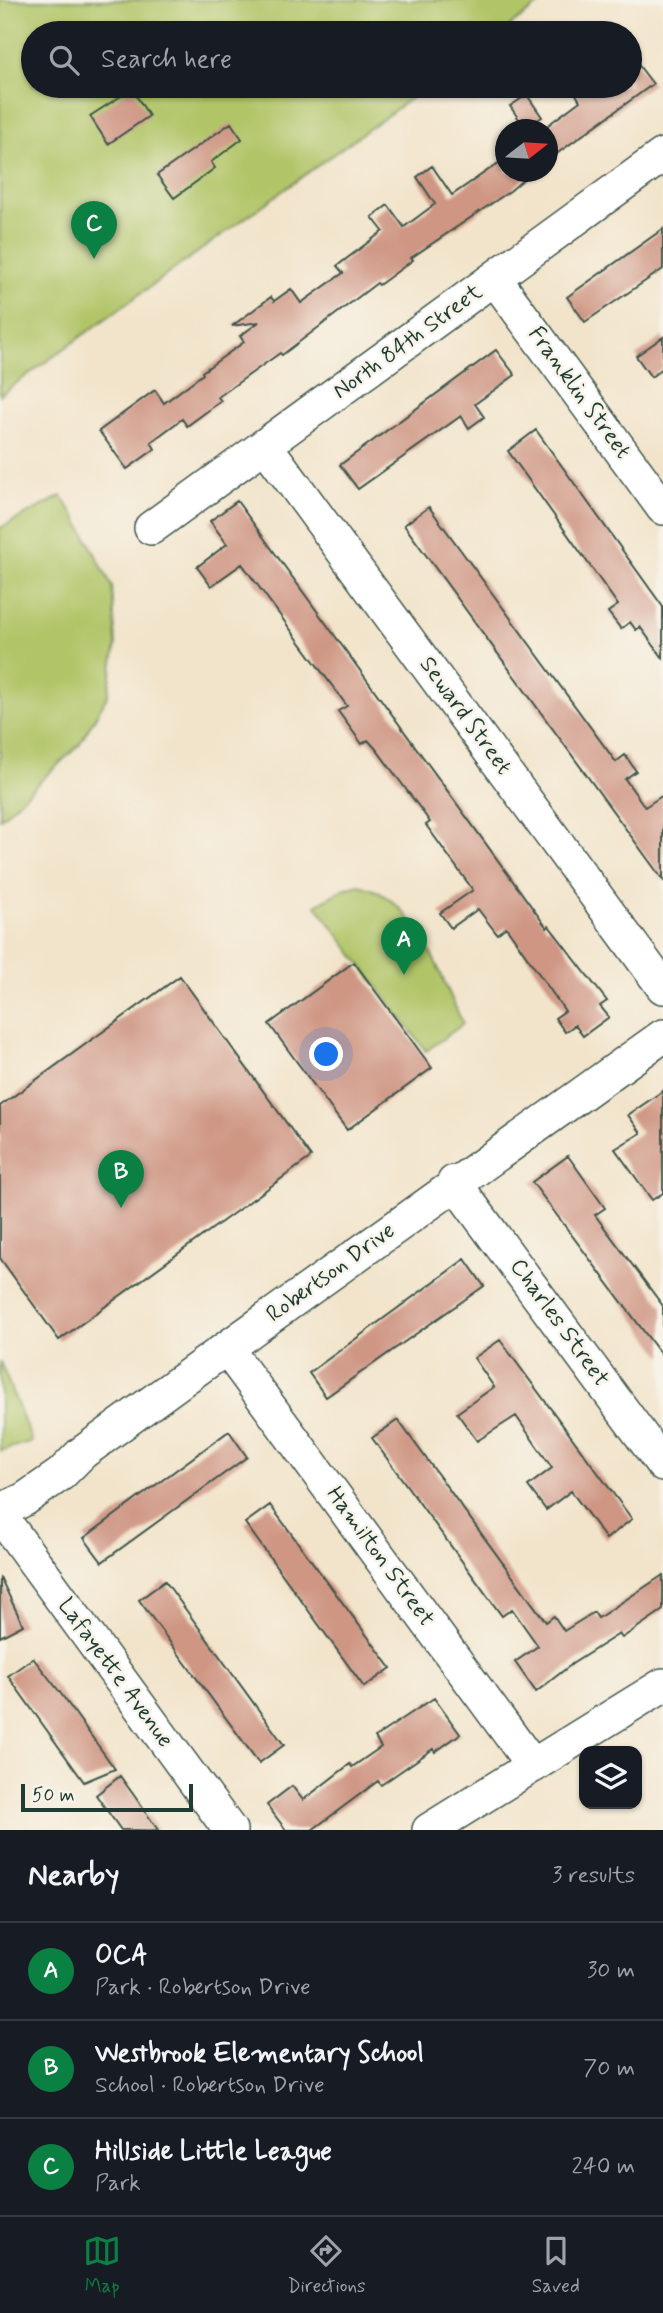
<!DOCTYPE html>
<html lang="en">
<head>
<meta charset="utf-8">
<style>
  body { margin:0; font-family:Mynerve,sans-serif; background:#20242c; color:#f1f3f6 }
  .controls { position:absolute; right:21px; bottom:21px; display:grid; overflow:hidden; border-radius:14px; box-shadow:0 2px 5px #0004 }
  .controls button { width:63px; height:63px; display:grid; place-items:center; padding:0; border:0; border-bottom:2px solid #363941; background:#171b24; color:#f1f3f6; font:35px sans-serif }
  .compass { position:absolute; left:495px; top:119px; width:63px; height:63px; border-radius:50%; background:#171b24; box-shadow:0 2px 5px #0004; rotate:73deg }
  .scale { position:absolute; left:21px; bottom:18px; width:172px; box-sizing:border-box; padding-left:7px; border:4px solid #1f3d34; border-top:0; font-size:19px; line-height:24px; white-space:nowrap; color:#1f3d34; -webkit-text-stroke:5px #f7f3e8; paint-order:stroke }
  .you { position:absolute; left:327px; top:1055px; width:24px; height:24px; margin:-18px; border:5px solid #fff; border-radius:50%; background:#1a73e8; box-shadow:0 0 0 10px #1a73e833 }
  .badge { display:grid; place-items:center; width:46px; height:46px; border-radius:50%; background:#0b8043; color:#fff; font-size:23px; font-weight:700 }
  .pin { position:absolute; translate:-50% -58px; filter:drop-shadow(0 2px 4px #0008) }
  .pin::after { content:''; position:absolute; top:37px; width:24px; height:21px; background:inherit; clip-path:polygon(0 0,100% 0,50% 100%) }
  .list { margin:0; padding:0; list-style:none }
  h2 { display:flex; justify-content:space-between; align-items:center; height:91px; margin:0; padding:0 28px; font-size:30px }
  h2 small { font-size:23px; font-weight:400; color:#9ea1a6 }
  .list li { display:grid; grid-template-columns:46px 1fr auto; gap:21px; align-items:center; box-sizing:border-box; height:98px; padding:0 28px; border-top:2px solid #363941 }
  .list b { display:block; font-size:26px; white-space:nowrap }
  .list p { margin:0; font-size:23px; white-space:nowrap; color:#9ea1a6 }
  .list em { font-size:23px; font-style:normal; color:#9ea1a6 }
  .icon { flex:none; width:38px; height:38px; fill:none; stroke:currentColor; stroke-width:2; stroke-linecap:round; stroke-linejoin:round }
  .map { position:relative; flex:none; width:663px; height:1830px; overflow:hidden }
  .search { position:absolute; background:#171b24; box-shadow:0 2px 5px #0004; left:21px; right:21px; top:21px; height:77px; display:flex; align-items:center; gap:18px; box-sizing:border-box; padding:0 24px; border-radius:38px; color:#9ea1a6; font-size:26px }
  .sheet { height:385px; background:#171b24 }
  nav { display:flex; justify-content:space-around; align-items:center; box-sizing:border-box; height:98px; border-top:2px solid #363941; background:#171b24; font-size:19px; color:#9ea1a6 }
  nav a { display:grid; justify-items:center; gap:4px }
  nav .on { color:#0b8043 }
  .map>svg:first-child { display:block }
  .green { fill:#b1c568; stroke:#68814e; stroke-width:2 }
  .building { fill:#cf9684 }
  .lines { fill:none; stroke-linecap:round; stroke-linejoin:round }
  .minor-casing { stroke:#3f564b; stroke-width:36 }
  .minor { stroke:#fff; stroke-width:33 }
  .labels { text-anchor:middle; dominant-baseline:central; stroke-width:5; stroke-linejoin:round; paint-order:stroke }
  .street-label { font-size:23px; fill:#1f3d34; stroke:#f7f3e8 }
</style>
</head>
<body>
<div class="map">
<svg width="663" height="1830" viewBox="0 0 663 1830">
  <rect width="100%" height="100%" fill="#f7f3e8"/>
  <filter id="ink" filterUnits="userSpaceOnUse"><feTurbulence type="fractalNoise" baseFrequency=".0143" numOctaves="2"/><feDisplacementMap in="SourceGraphic" scale="14" xChannelSelector="R" yChannelSelector="G"/><feConvolveMatrix kernelMatrix="1 2 1 2 8 2 1 2 1" color-interpolation-filters="sRGB"/></filter>
  <filter id="wash" filterUnits="userSpaceOnUse"><feTurbulence type="fractalNoise" baseFrequency=".00686" numOctaves="4" result="noise"/><feDisplacementMap in="SourceGraphic" scale="28" xChannelSelector="R" yChannelSelector="G"/><feGaussianBlur stdDeviation="1.57" result="paint"/><feColorMatrix in="noise" values="0 0 0 0 0 0 0 0 0 0 0 0 0 0 0 0 0 1.4 0 .05"/><feComposite in="paint" operator="in"/></filter>
  <g filter="url(#wash)">
    <rect width="100%" height="100%" fill="#f2e4cb"/>
    <path class="green" d="M 0,0 L 545,0 L 500,33 L 33,33 L 33,86 L 428,86 L 0,395 Z
      M 61,496 L 77,519 L 112,586 L 116,644 L 108,695 L 79,745 L 0,819 L 0,528 Z
      M 359,885 C 418,898 440,976 463,1024 L 426,1051 L 316,905 L 343,889 Z
      M 0,1361 L 32,1441 L 0,1451 Z"/>
    <g id="blocks">
      <path class="building" d="M 630,54 L 653,84 L 548,160 L 548,125 L 580,101 L 571,86 L 630,86 Z
        M 132,89 L 149,116 L 108,144 L 90,116 Z
        M 527,95 L 542,117 L 525,128 L 510,106 Z
        M 231,123 L 242,139 L 211,162 L 215,168 L 174,198 L 157,175 Z
        M 506,158 L 506,172 L 532,172 L 510,191 L 411,258 L 413,260 L 379,285 L 377,283 L 282,355 L 280,353 L 218,397 L 221,401 L 187,426 L 182,419 L 151,442 L 155,449 L 127,469 L 99,431 L 155,390 L 164,403 L 203,374 L 202,372 L 244,342 L 240,336 L 259,322 L 232,326 L 271,297 L 274,301 L 291,289 L 301,303 L 343,273 L 337,266 L 383,231 L 372,217 L 388,205 L 404,227 L 435,204 L 417,177 L 432,166 L 452,195 Z
        M 663,229 L 663,269 L 585,322 L 567,297 Z
        M 663,337 L 663,368 L 651,377 L 636,356 Z
        M 496,350 L 515,375 L 475,404 L 484,417 L 469,428 L 461,416 L 358,489 L 340,465 Z
        M 536,430 L 663,607 L 663,658 L 640,627 L 636,630 L 630,622 L 621,629 L 608,612 L 618,605 L 508,451 Z
        M 237,501 L 547,928 L 549,926 L 607,1001 L 600,1006 L 609,1017 L 583,1036 L 575,1025 L 565,1032 L 555,1018 L 565,1011 L 506,927 L 497,934 L 478,909 L 451,928 L 440,913 L 473,890 L 426,825 L 430,822 L 417,804 L 376,749 L 368,740 L 362,744 L 338,711 L 347,706 L 242,564 L 211,586 L 197,567 L 227,544 L 210,521 Z
        M 429,507 L 616,762 L 625,755 L 636,771 L 625,779 L 645,807 L 663,795 L 663,880 L 404,525 Z
        M 354,962 L 432,1068 L 347,1130 L 269,1024 Z
        M 180,976 L 311,1157 L 59,1340 L 0,1258 L 0,1106 Z
        M 663,1091 L 663,1193 L 652,1200 L 615,1149 L 641,1133 L 628,1115 Z
        M 568,1156 L 605,1208 L 595,1215 L 663,1306 L 663,1357 L 532,1182 Z
        M 465,1259 L 484,1286 L 326,1397 L 309,1373 Z
        M 500,1340 L 632,1519 L 606,1539 L 571,1491 L 546,1510 L 528,1486 L 552,1468 L 516,1416 L 477,1441 L 457,1413 L 494,1387 L 474,1358 Z
        M 398,1420 L 546,1622 L 554,1616 L 564,1631 L 594,1612 L 598,1618 L 663,1575 L 663,1610 L 622,1638 L 619,1634 L 572,1664 L 536,1692 L 515,1662 L 538,1646 L 512,1609 L 502,1616 L 372,1438 Z
        M 229,1431 L 247,1457 L 102,1562 L 84,1538 Z
        M 270,1505 L 391,1668 L 364,1687 L 245,1523 Z
        M 0,1577 L 23,1625 L 0,1637 Z
        M 165,1581 L 284,1745 L 259,1763 L 139,1600 Z
        M 33,1658 L 59,1691 L 115,1769 L 84,1782 L 8,1676 Z
        M 434,1698 L 460,1734 L 435,1752 L 433,1749 L 381,1785 L 378,1781 L 312,1830 L 286,1830 L 267,1805 L 292,1786 L 303,1800 L 350,1764 L 352,1767 L 381,1747 L 375,1737 Z
        M 120,1776 L 133,1794 L 158,1830 L 121,1830 L 96,1795 Z"/>
    </g>
  </g>
  <g filter="url(#ink)">
    <use href="#blocks" fill-opacity="0" stroke="#3f564b" stroke-width="2"/>
    <g class="lines">
      <g class="minor-casing">
        <path id="minor" d="M 495,279 L 663,508
          M 265,445 L 663,987
          M 151,528 L 663,155
          M 454,1182 L 663,1465
          M 227,1349 L 533,1766
          M 0,1511 L 25,1499 L 61,1474 L 82,1453 L 200,1367 L 663,1036
          M 0,1515 L 230,1830
          M 429,1830 L 663,1685"/>
      </g>
      <use href="#minor" class="minor"/>
    </g>
  </g>
  <g class="labels">
    <g class="street-label">
      <text transform="translate(408 342) rotate(-36)">North 84th Street</text>
      <text transform="translate(579 393) rotate(54)">Franklin Street</text>
      <text transform="translate(465 716) rotate(54)">Seward Street</text>
      <text transform="translate(331 1273) rotate(-36)">Robertson Drive</text>
      <text transform="translate(559 1323) rotate(54)">Charles Street</text>
      <text transform="translate(380 1557) rotate(54)">Hamilton Street</text>
      <text transform="translate(115 1673) rotate(54)">Lafayette Avenue</text>
    </g>
  </g>
</svg>
<div class="controls">
<button><svg class="icon" aria-label="layers" viewBox="0 0 24 24"><path d="M12 4l9 5-9 5-9-5zM3 14l9 5 9-5"/></svg></button>
</div>
<svg class="compass" viewBox="-18 -18 36 36"><path d="M0-13l5 13h-10z" fill="#e53935"/><path d="M0 13l5-13h-10z" fill="#9ea1a6"/></svg>
<div class="scale">50 m</div>
<div class="you"></div>
<div class="pin badge" style="left:404px;top:975px">A</div>
<div class="pin badge" style="left:121px;top:1208px">B</div>
<div class="pin badge" style="left:94px;top:259px">C</div>
<div class="search"><svg class="icon" aria-label="search" viewBox="0 0 24 24"><circle cx="10" cy="10" r="6"/><path d="M15 15l6 6"/></svg>Search here</div>
</div>
<section class="sheet">
<h2>Nearby<small>3 results</small></h2>
<ul class="list">
<li><span class="badge">A</span><div><b>OCA</b><p>Park · Robertson Drive</p></div><em>30 m</em></li>
<li><span class="badge">B</span><div><b>Westbrook Elementary School</b><p>School · Robertson Drive</p></div><em>70 m</em></li>
<li><span class="badge">C</span><div><b>Hillside Little League</b><p>Park</p></div><em>240 m</em></li>
</ul>
</section>
<nav>
<a class="on"><svg class="icon" aria-label="map" viewBox="0 0 24 24"><path d="M3 6l6-2 6 2 6-2v14l-6 2-6-2-6 2zM9 4v14M15 6v14"/></svg>Map</a>
<a><svg class="icon" aria-label="directions" viewBox="0 0 24 24"><path d="M12 3l9 9-9 9-9-9zM9 14v-3h6M13 9l2 2-2 2"/></svg>Directions</a>
<a><svg class="icon" aria-label="saved" viewBox="0 0 24 24"><path d="M7 4h10v16l-5-4-5 4z"/></svg>Saved</a>
</nav>
</body>
</html>
